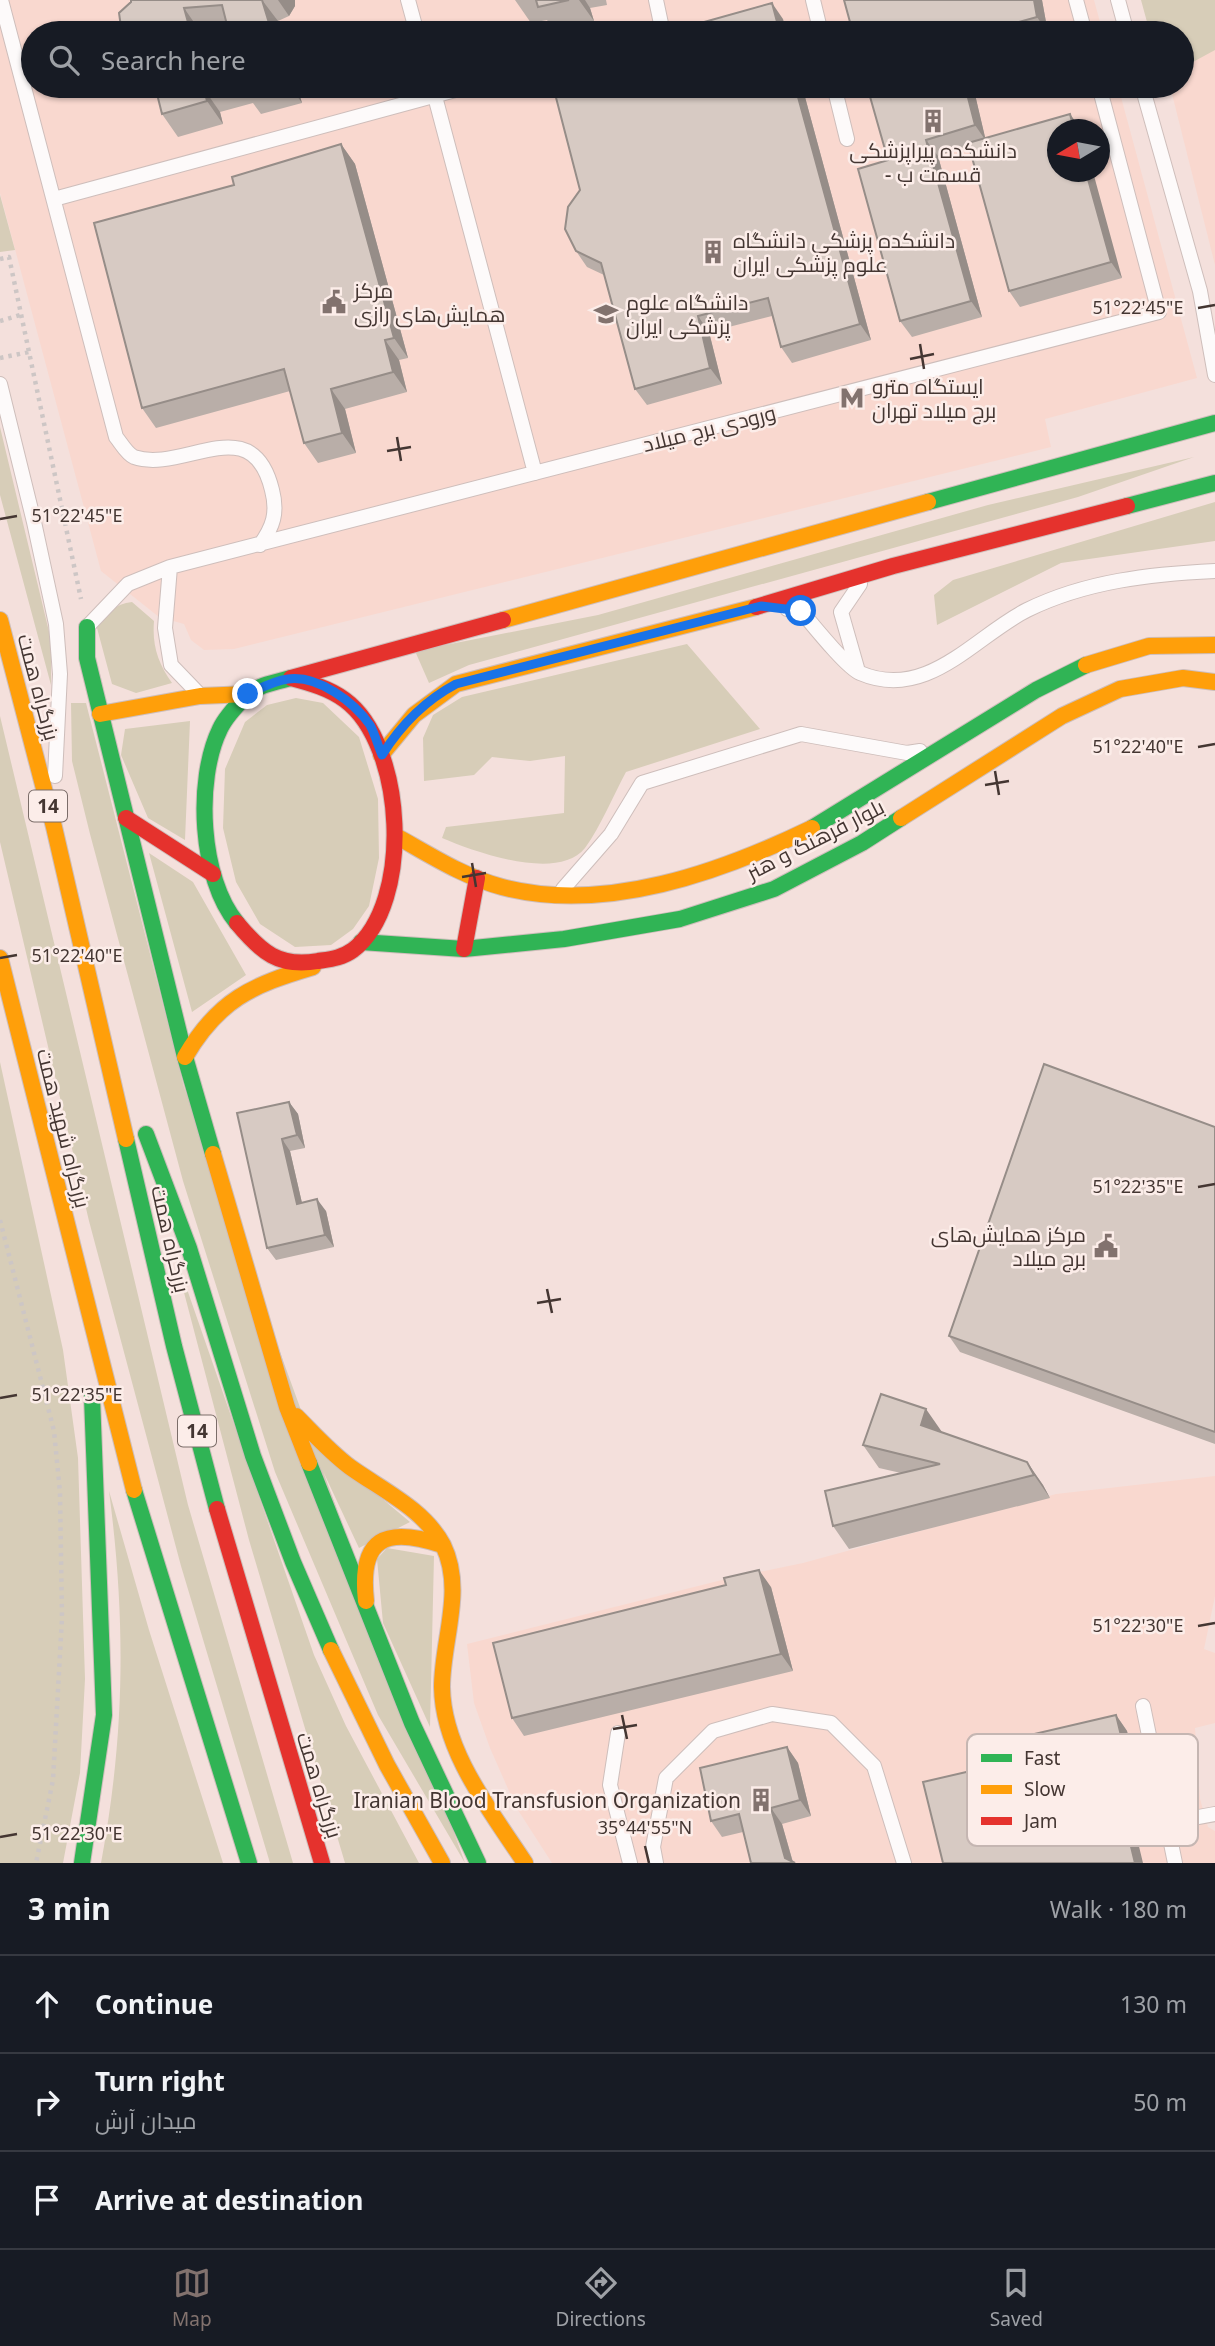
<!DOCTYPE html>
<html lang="en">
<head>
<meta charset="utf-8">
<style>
  body { margin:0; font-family:"Noto Sans",Cairo,sans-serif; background:#20242c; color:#f1f3f6 }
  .compass { position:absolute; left:1047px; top:119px; width:63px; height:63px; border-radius:50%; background:#171b24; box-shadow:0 2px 5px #0004; rotate:260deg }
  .stop { position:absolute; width:21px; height:21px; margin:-16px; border:5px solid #1a73e8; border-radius:50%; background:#fff }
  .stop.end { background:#1a73e8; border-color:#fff; box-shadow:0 2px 7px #0008 }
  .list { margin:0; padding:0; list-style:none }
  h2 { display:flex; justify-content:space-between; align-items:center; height:91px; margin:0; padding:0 28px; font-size:30px }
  h2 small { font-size:23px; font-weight:400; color:#9ea1a6 }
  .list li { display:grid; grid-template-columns:46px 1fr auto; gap:21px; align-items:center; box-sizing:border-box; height:98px; padding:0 28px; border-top:2px solid #363941 }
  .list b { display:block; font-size:26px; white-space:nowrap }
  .list p { margin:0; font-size:23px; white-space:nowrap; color:#9ea1a6 }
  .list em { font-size:23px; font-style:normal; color:#9ea1a6 }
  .icon { flex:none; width:38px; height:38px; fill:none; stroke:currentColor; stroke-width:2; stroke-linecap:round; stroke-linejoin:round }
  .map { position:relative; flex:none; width:1215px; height:1863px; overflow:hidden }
  .search { position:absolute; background:#171b24; box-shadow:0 2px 5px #0004; left:21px; right:21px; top:21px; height:77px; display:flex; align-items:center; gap:18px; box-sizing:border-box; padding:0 24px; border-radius:38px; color:#9ea1a6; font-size:26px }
  .sheet { height:385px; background:#171b24 }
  nav { display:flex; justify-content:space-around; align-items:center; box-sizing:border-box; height:98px; border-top:2px solid #363941; background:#171b24; font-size:19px; color:#9ea1a6 }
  nav a { display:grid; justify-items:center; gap:4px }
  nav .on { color:#82726e }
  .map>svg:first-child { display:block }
  .built { fill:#f9d8cf; fill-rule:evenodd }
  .green { fill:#d7cdb8 }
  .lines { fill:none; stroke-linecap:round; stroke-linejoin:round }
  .lane-casing { stroke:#cebebb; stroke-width:16 }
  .fast-casing { stroke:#cebebb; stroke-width:18 }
  .slow-casing { stroke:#cebebb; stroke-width:18 }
  .jam-casing { stroke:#cebebb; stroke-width:18 }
  .path { stroke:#cdc6c5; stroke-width:4.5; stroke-dasharray:3.5 5; stroke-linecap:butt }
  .lane { stroke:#fdfafa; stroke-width:14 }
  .fast { stroke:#30b455; stroke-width:16 }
  .slow { stroke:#ff9f0a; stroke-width:16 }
  .jam { stroke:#e5322d; stroke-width:16 }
  .wall { fill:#b9aea8 }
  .shaded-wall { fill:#968d88 }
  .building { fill:#d7cac3; stroke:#968d88; stroke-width:2 }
  .route { stroke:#1a73e8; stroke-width:9 }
  .ticks { fill:none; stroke:#443632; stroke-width:2.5 }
  .labels { text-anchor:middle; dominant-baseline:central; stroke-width:5; stroke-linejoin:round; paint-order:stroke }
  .shield { fill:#fcede9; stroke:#7b6d69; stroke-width:2 }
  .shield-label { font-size:19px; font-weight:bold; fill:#443632 }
  .poi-label { font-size:21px; fill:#443632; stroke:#fcede9; text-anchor:start }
  .street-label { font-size:21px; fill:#443632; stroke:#fcede9 }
  .key { fill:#fcede9; stroke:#c5b6b2; stroke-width:2 }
  .key-label { font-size:19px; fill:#443632 }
  .ticks-label { font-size:18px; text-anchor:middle; fill:#443632; stroke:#fcede9; stroke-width:5; stroke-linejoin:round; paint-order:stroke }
</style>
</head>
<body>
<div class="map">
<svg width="1215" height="1863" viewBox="0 0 1215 1863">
  <rect width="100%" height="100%" fill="#f4e0dc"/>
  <path class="built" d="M 0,0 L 1094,0 L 1103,33 L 33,33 L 33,86 L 1118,86 L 1197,378 L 1045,419 L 1051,447 L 234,649 L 204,650 L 191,640 L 184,624 L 159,617 L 101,571 L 0,193 ZM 1058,130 L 1100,130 L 1100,172 L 1058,172 Z
    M 1215,0 L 1215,265 L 1170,86 L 1182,86 L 1182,33 Z
    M 1215,1476 L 1215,1596 L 1204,1649 L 1215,1653 L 1215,1723 L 1195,1728 L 1200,1799 L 1208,1827 L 1215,1831 L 1215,1863 L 552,1863 L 516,1807 L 490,1748 L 474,1703 L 467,1644 L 726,1579 L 803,1563 L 1056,1494 Z"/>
  <path class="green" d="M 1141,0 L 1215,0 L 1215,50 L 1182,68 L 1182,33 L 1150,33 Z
    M 0,195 L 15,250 L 0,252 Z
    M 0,427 L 51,640 L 51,685 L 0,495 Z
    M 1194,457 L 1078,497 L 469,665 L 429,683 L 415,651 L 598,615 L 988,505 Z
    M 1215,502 L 1215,541 L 1061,563 L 937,625 L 934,595 L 953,580 Z
    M 132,602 L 154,621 C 152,646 158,663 172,683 L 136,693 L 112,684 L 97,628 C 106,613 115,604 132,602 Z
    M 687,644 L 760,729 L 626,772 C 613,796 601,826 585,848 C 558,882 475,852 442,838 L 446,827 L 564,813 L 565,756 L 530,761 L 492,757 L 474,775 L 424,781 L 423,738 L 433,715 L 462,697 Z
    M 296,698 L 323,703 L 359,737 L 378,799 L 379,858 L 369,906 L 353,929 L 331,945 L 295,947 L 260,924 L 236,882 L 223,828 L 225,769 L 245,722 L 267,705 Z
    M 71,703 L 86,703 L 184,1087 L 465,1863 L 378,1715 L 275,1472 L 183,1181 L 90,834 L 72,761 Z
    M 0,716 L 188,1505 L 293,1863 L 270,1863 L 181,1566 L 89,1221 L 0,842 Z
    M 190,721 L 185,840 L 148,818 L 121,755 L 125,729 Z
    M 149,853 L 193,882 L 246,975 L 192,1012 Z
    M 0,1062 L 63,1350 L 78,1458 L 85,1679 L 80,1773 L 63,1863 L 0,1863 Z
    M 171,1243 L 314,1655 L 346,1726 L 419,1863 L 345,1863 L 249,1540 Z
    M 306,1435 L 410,1522 L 359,1548 Z
    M 109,1491 L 149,1630 L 223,1863 L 101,1863 C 125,1734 126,1621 109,1491 Z
    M 387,1548 L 434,1556 L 430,1727 L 383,1623 L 377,1559 Z"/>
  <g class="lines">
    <g class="lane-casing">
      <path id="lane" d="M 1,0 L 116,437 C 121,443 127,454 134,457 C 183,474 252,407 272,490 C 278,513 273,527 260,545
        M 408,0 L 417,33
        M 656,0 L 663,33
        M 813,0 L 821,33
        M 1076,0 L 1085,33
        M 1118,0 L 1127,33
        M 834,86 L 847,139
        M 1142,86 L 1200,291 L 1215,375
        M 433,89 L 535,473
        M 54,199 L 470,86
        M 0,384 L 34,522 L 56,624 L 60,674 L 55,776
        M 170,567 L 165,628 L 171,665 L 197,692
        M 787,609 L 801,611 C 812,624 847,668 860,673 C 927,702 975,636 1027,610 C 1086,581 1151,574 1215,571
        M 87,627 L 128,584 L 170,567 L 1159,312 L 1099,86
        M 857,668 L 841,612 L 860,584
        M 563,889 L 611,834 L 642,783 L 801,734 L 907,753 L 920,751
        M 1143,1706 L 1175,1863
        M 618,1733 L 610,1785 L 630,1863
        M 1166,1823 L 1215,1814
        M 656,1863 L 653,1847 L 666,1778 L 713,1731 L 772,1714 L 831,1723 L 874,1766 L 904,1863"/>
    </g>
    <g class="fast-casing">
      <path id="fast" d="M 928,502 L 1215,423
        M 1127,506 L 1215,483
        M 87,627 L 87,658 L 185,1057 L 213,1154
        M 812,828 L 1036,690 L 1086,665
        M 237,923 C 200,879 195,780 220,729 C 225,718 238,704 247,695 C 258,685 276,682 291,678
        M 361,942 L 464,949 L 564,939 L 680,919 L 774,889 L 862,843 L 901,818
        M 146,1134 L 189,1248 L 253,1456 L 293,1562 L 331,1650
        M 126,1139 L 174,1346 L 217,1509
        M 309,1463 L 412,1723 L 478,1863
        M 134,1490 L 249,1863
        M 82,1863 L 104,1715 L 92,1397"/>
    </g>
    <g class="slow-casing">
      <path id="slow" d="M 0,620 L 54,827 L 126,1139
        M 503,620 L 928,502
        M 1086,665 L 1149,646 L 1215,645
        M 100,714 L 200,696 L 248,694
        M 381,755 L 414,715 L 456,684 L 756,607
        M 901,818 L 1062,716 L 1120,689 L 1183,678 L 1215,682
        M 396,836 C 430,855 464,877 502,887 C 605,914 721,872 812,828
        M 0,958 L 134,1490
        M 185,1057 C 218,1000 252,985 313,967
        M 213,1154 L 287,1407 L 309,1463
        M 296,1416 C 314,1434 330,1452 350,1467 C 382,1490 424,1509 443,1545 C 465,1590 442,1640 442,1687 C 443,1752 491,1811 525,1863
        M 366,1601 C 359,1538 385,1526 442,1545
        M 331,1650 L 387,1765 L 442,1863"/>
    </g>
    <g class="jam-casing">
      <path id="jam" d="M 756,607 L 893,566 L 1127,506
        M 291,678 L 503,620
        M 126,818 L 213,874
        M 237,923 C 261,952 279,968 318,961 C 331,959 342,958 353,950 C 414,903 405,744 345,700 C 329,688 310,683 291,678
        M 464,949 L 477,878
        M 217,1509 L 322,1863"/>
    </g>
    <path class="path" d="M 0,259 L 9,257 L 81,599
      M 0,321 L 20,315
      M 0,358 L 29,352
      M 0,1220 L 54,1431 L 60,1492 L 62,1618 L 53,1780 L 36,1863"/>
    <use href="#lane" class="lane"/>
    <use href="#fast" class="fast"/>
    <use href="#slow" class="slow"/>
    <use href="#jam" class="jam"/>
  </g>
  <path class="wall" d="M 131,0 L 295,0 L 295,6 L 289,16 L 278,21 L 228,29 L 200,31 L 201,33 L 125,33 L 121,27 L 131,2 Z
    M 515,0 L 606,0 L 607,5 L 590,8 L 594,21 L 554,30 L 547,20 L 531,23 Z
    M 1042,0 L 1048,33 L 853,33 Z
    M 155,86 L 297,86 L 302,103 L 261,114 L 253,103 L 220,112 L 223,124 L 178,137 L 162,114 Z
    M 657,86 L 802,86 L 871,340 L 792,363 L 781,347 L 772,316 L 709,332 L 722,384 L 647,405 L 635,389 L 604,275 L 587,267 L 576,251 L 580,190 L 643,89 Z
    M 973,86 L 985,138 L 1070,114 L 1081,130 L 1058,130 L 1122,278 L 1020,307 L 1009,291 L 969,146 L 938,156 L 982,317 L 912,337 L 900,321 L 888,160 Z
    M 341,144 L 355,164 L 408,358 L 399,360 L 407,392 L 345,409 L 356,453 L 318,463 L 304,443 L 290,391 L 156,428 L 142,408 L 234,185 Z
    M 289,1102 L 298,1114 L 305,1148 L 290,1151 L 302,1203 L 326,1211 L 334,1247 L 276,1260 L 267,1248 L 237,1113 Z
    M 1215,1127 L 1215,1444 L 960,1352 L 949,1336 Z
    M 942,1432 L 1027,1462 L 1043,1485 L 1050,1498 L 849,1549 L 833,1526 L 901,1473 L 879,1468 L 863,1445 Z
    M 771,1587 L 793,1671 L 524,1736 L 512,1718 Z
    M 1116,1715 L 1127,1731 L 1142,1793 L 1127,1797 L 988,1767 Z
    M 787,1747 L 798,1763 L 811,1816 L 782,1824 L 793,1862 L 743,1832 L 722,1837 L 711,1821 Z"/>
  <path class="shaded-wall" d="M 262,0 L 278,21 L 281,33 L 272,33 Z
    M 278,0 L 295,0 L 295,6 L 289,16 Z
    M 579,0 L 585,0 L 590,8 L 594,21 Z
    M 1034,0 L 1042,0 L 1048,33 L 1037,17 Z
    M 772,3 L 783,19 L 787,33 L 780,33 Z
    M 184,8 L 200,31 L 201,33 L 191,33 Z
    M 290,86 L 297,86 L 302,103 Z
    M 635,86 L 641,86 L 648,107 L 637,91 Z
    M 795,86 L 802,86 L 871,340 L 860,324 Z
    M 965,86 L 973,86 L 986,141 L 975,125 Z
    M 204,89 L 220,112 L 223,124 L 207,101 Z
    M 1070,114 L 1081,130 L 1074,130 Z
    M 926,140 L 938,156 L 982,317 L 971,301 Z
    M 341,144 L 355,164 L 408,358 L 394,338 Z
    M 1086,172 L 1093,172 L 1122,278 L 1111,262 Z
    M 698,316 L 709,332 L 722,384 L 710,368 Z
    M 385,340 L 399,360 L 407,392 L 393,372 Z
    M 331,389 L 345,409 L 356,453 L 342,433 Z
    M 289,1102 L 298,1114 L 305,1148 L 297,1135 Z
    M 282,1139 L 290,1151 L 305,1216 L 297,1204 Z
    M 317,1199 L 326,1211 L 334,1247 L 325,1235 Z
    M 926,1409 L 942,1432 L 921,1425 Z
    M 1027,1462 L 1043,1485 L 1050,1498 L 1034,1475 Z
    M 759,1570 L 771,1587 L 793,1671 L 781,1654 Z
    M 1116,1715 L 1127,1731 L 1142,1793 L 1131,1777 Z
    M 787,1747 L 798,1763 L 811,1816 L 800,1800 Z
    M 1115,1781 L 1127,1797 L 1143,1863 L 1135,1863 Z
    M 771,1808 L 782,1824 L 793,1863 L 785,1858 Z"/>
  <path class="building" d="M 131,0 L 262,0 L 272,33 L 229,33 L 222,5 L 184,8 L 191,33 L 126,33 L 121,27 L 119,13 L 131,2 Z
    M 536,0 L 569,0 L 538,7 Z
    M 844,0 L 1034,0 L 1037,17 L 979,33 L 853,33 Z
    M 772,3 L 780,33 L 699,33 L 697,24 Z
    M 155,86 L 217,86 L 204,89 L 207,101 L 162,114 Z
    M 243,86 L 263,86 L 245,91 Z
    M 553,86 L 635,86 L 637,91 L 657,86 L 795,86 L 860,324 L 781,347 L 768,298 L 698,316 L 710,368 L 635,389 L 601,263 L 576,251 L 565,229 L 568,207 L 580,190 Z
    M 867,86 L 965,86 L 975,125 L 926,140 L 971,301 L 900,321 L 858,169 L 888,160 Z
    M 1070,114 L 1074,130 L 1058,130 L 1058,172 L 1086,172 L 1111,262 L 1009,291 L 968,143 Z
    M 341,144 L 394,338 L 385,340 L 393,372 L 331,389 L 342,433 L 304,443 L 284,369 L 142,408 L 94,223 L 234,185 L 232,177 Z
    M 1044,1064 L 1215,1127 L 1215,1432 L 949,1336 Z
    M 289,1102 L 297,1135 L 282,1139 L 297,1204 L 317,1199 L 325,1235 L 267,1248 L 237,1113 Z
    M 881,1394 L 926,1409 L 921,1425 L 1027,1462 L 1034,1475 L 833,1526 L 825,1491 L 940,1464 L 863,1445 Z
    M 759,1570 L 781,1654 L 512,1718 L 493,1643 L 726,1585 L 724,1578 Z
    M 1116,1715 L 1131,1777 L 1115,1781 L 1135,1863 L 943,1863 L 923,1782 L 988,1767 L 983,1746 Z
    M 787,1747 L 800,1800 L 771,1808 L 785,1858 L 795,1863 L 751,1863 L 739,1814 L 711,1821 L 700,1768 Z"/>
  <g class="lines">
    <path class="route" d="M 248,694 C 261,688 273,681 288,679 C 318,675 354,702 370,725 C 375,734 378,746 382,755 C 401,725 424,701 456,684 L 761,606 L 801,611"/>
  </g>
  <path class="ticks" d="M 1198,308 L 1215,305M 920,344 L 924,369M 910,359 L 934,354M 397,437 L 401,461M 387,451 L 411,447M 0,519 L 17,516M 1198,747 L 1215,744M 995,771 L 999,795M 985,785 L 1009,781M 472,863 L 476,887M 462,877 L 486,873M 0,958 L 17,955M 1198,1187 L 1215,1184M 547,1289 L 552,1313M 537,1303 L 561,1299M 0,1398 L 17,1395M 1198,1626 L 1215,1623M 622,1715 L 627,1739M 613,1729 L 637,1725M 0,1837 L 17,1834M 645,1846 L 649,1863"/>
  <defs>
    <g id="building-bare" transform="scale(1.89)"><path d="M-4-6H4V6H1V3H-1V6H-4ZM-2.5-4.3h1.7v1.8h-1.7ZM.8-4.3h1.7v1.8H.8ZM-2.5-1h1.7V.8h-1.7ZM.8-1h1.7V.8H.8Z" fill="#82726e" stroke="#fcede9" stroke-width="2.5" paint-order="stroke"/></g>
    <g id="civic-bare" transform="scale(1.89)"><path d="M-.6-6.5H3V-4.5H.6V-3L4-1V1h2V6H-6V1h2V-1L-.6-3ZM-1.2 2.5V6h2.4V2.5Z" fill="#82726e" stroke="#fcede9" stroke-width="2.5" paint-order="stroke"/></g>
    <g id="university-bare" transform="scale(1.89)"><path d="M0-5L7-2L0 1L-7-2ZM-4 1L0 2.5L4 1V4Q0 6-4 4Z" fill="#82726e" stroke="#fcede9" stroke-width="2.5" paint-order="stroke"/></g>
    <g id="metro-bare" transform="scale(1.89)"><path d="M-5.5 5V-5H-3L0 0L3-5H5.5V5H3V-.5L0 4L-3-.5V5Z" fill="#82726e" stroke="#fcede9" stroke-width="2.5" paint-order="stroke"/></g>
  </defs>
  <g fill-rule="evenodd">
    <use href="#building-bare" x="933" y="121"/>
    <use href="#building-bare" x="713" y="252"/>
    <use href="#civic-bare" x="334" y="302"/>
    <use href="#university-bare" x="606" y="314"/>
    <use href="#metro-bare" x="852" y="398"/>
    <use href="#civic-bare" x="1106" y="1246"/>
    <use href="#building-bare" x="761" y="1800"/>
  </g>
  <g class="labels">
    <g class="shield">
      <rect x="29" y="790.5" width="38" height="31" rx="5"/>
      <rect x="178" y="1415.5" width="38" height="31" rx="5"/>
    </g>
    <g class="shield-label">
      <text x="48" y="806">14</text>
      <text x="197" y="1431">14</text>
    </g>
    <g class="poi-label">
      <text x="933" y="150" text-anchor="middle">دانشکده پیراپزشکی<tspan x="933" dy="24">- قسمت ب</tspan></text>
      <text x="733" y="240">دانشکده پزشکی دانشگاه<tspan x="733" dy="24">علوم پزشکی ایران</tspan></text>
      <text x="354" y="290">مرکز<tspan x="354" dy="24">همایش‌های رازی</tspan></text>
      <text x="626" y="302">دانشگاه علوم<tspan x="626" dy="24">پزشکی ایران</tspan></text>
      <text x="872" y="386">ایستگاه مترو<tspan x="872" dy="24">برج میلاد تهران</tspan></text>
      <text x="1086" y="1234" text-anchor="end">مرکز همایش‌های<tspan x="1086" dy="24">برج میلاد</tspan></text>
      <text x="741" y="1800" text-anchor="end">Iranian Blood Transfusion Organization</text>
    </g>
    <g class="street-label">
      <text transform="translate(709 428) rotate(-14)">ورودی برج میلاد</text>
      <text transform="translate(39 687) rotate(75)">بزرگراه همت</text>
      <text transform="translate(815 839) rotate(-27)">بلوار فرهنگ و هنر</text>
      <text transform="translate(64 1128) rotate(76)">بزرگراه شهید همت</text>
      <text transform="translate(171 1239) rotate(77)">بزرگراه همت</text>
      <text transform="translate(320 1785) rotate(73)">بزرگراه همت</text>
    </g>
  </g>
  <rect x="967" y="1734" width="231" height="112" rx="10" class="key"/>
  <rect x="981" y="1754" width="31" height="8" fill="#30b455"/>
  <rect x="981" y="1785" width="31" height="9" fill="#ff9f0a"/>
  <rect x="981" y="1817" width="31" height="8" fill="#e5322d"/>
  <g class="key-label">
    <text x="1024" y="1765">Fast</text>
    <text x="1024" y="1796">Slow</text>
    <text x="1024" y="1828">Jam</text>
  </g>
  <g class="ticks-label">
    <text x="1138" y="314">51°22'45"E</text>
    <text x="77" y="522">51°22'45"E</text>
    <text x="1138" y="753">51°22'40"E</text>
    <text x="77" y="962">51°22'40"E</text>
    <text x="1138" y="1193">51°22'35"E</text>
    <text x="77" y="1401">51°22'35"E</text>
    <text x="1138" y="1632">51°22'30"E</text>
    <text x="645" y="1834">35°44'55"N</text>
    <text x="77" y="1840">51°22'30"E</text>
  </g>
</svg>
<svg class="compass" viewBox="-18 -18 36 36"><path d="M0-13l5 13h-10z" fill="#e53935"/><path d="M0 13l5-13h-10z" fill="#9ea1a6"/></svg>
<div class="stop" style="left:801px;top:611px"></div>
<div class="stop end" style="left:248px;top:694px"></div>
<div class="search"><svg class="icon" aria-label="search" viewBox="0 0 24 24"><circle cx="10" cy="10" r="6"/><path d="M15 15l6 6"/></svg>Search here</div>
</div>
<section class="sheet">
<h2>3 min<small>Walk · 180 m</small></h2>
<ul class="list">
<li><svg class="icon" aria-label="ahead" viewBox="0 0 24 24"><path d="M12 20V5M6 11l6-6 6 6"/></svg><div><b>Continue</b></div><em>130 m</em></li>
<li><svg class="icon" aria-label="right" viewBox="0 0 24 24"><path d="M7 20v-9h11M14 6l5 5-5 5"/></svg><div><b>Turn right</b><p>میدان آرش</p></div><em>50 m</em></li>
<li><svg class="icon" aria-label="arrive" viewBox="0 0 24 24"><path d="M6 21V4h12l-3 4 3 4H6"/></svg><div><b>Arrive at destination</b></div></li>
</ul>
</section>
<nav>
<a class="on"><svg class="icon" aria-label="map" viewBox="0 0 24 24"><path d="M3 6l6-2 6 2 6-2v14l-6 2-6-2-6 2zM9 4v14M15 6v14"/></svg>Map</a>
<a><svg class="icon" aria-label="directions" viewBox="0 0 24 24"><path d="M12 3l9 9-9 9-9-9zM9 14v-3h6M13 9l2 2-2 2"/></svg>Directions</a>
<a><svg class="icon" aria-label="saved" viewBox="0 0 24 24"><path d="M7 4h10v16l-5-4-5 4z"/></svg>Saved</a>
</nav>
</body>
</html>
